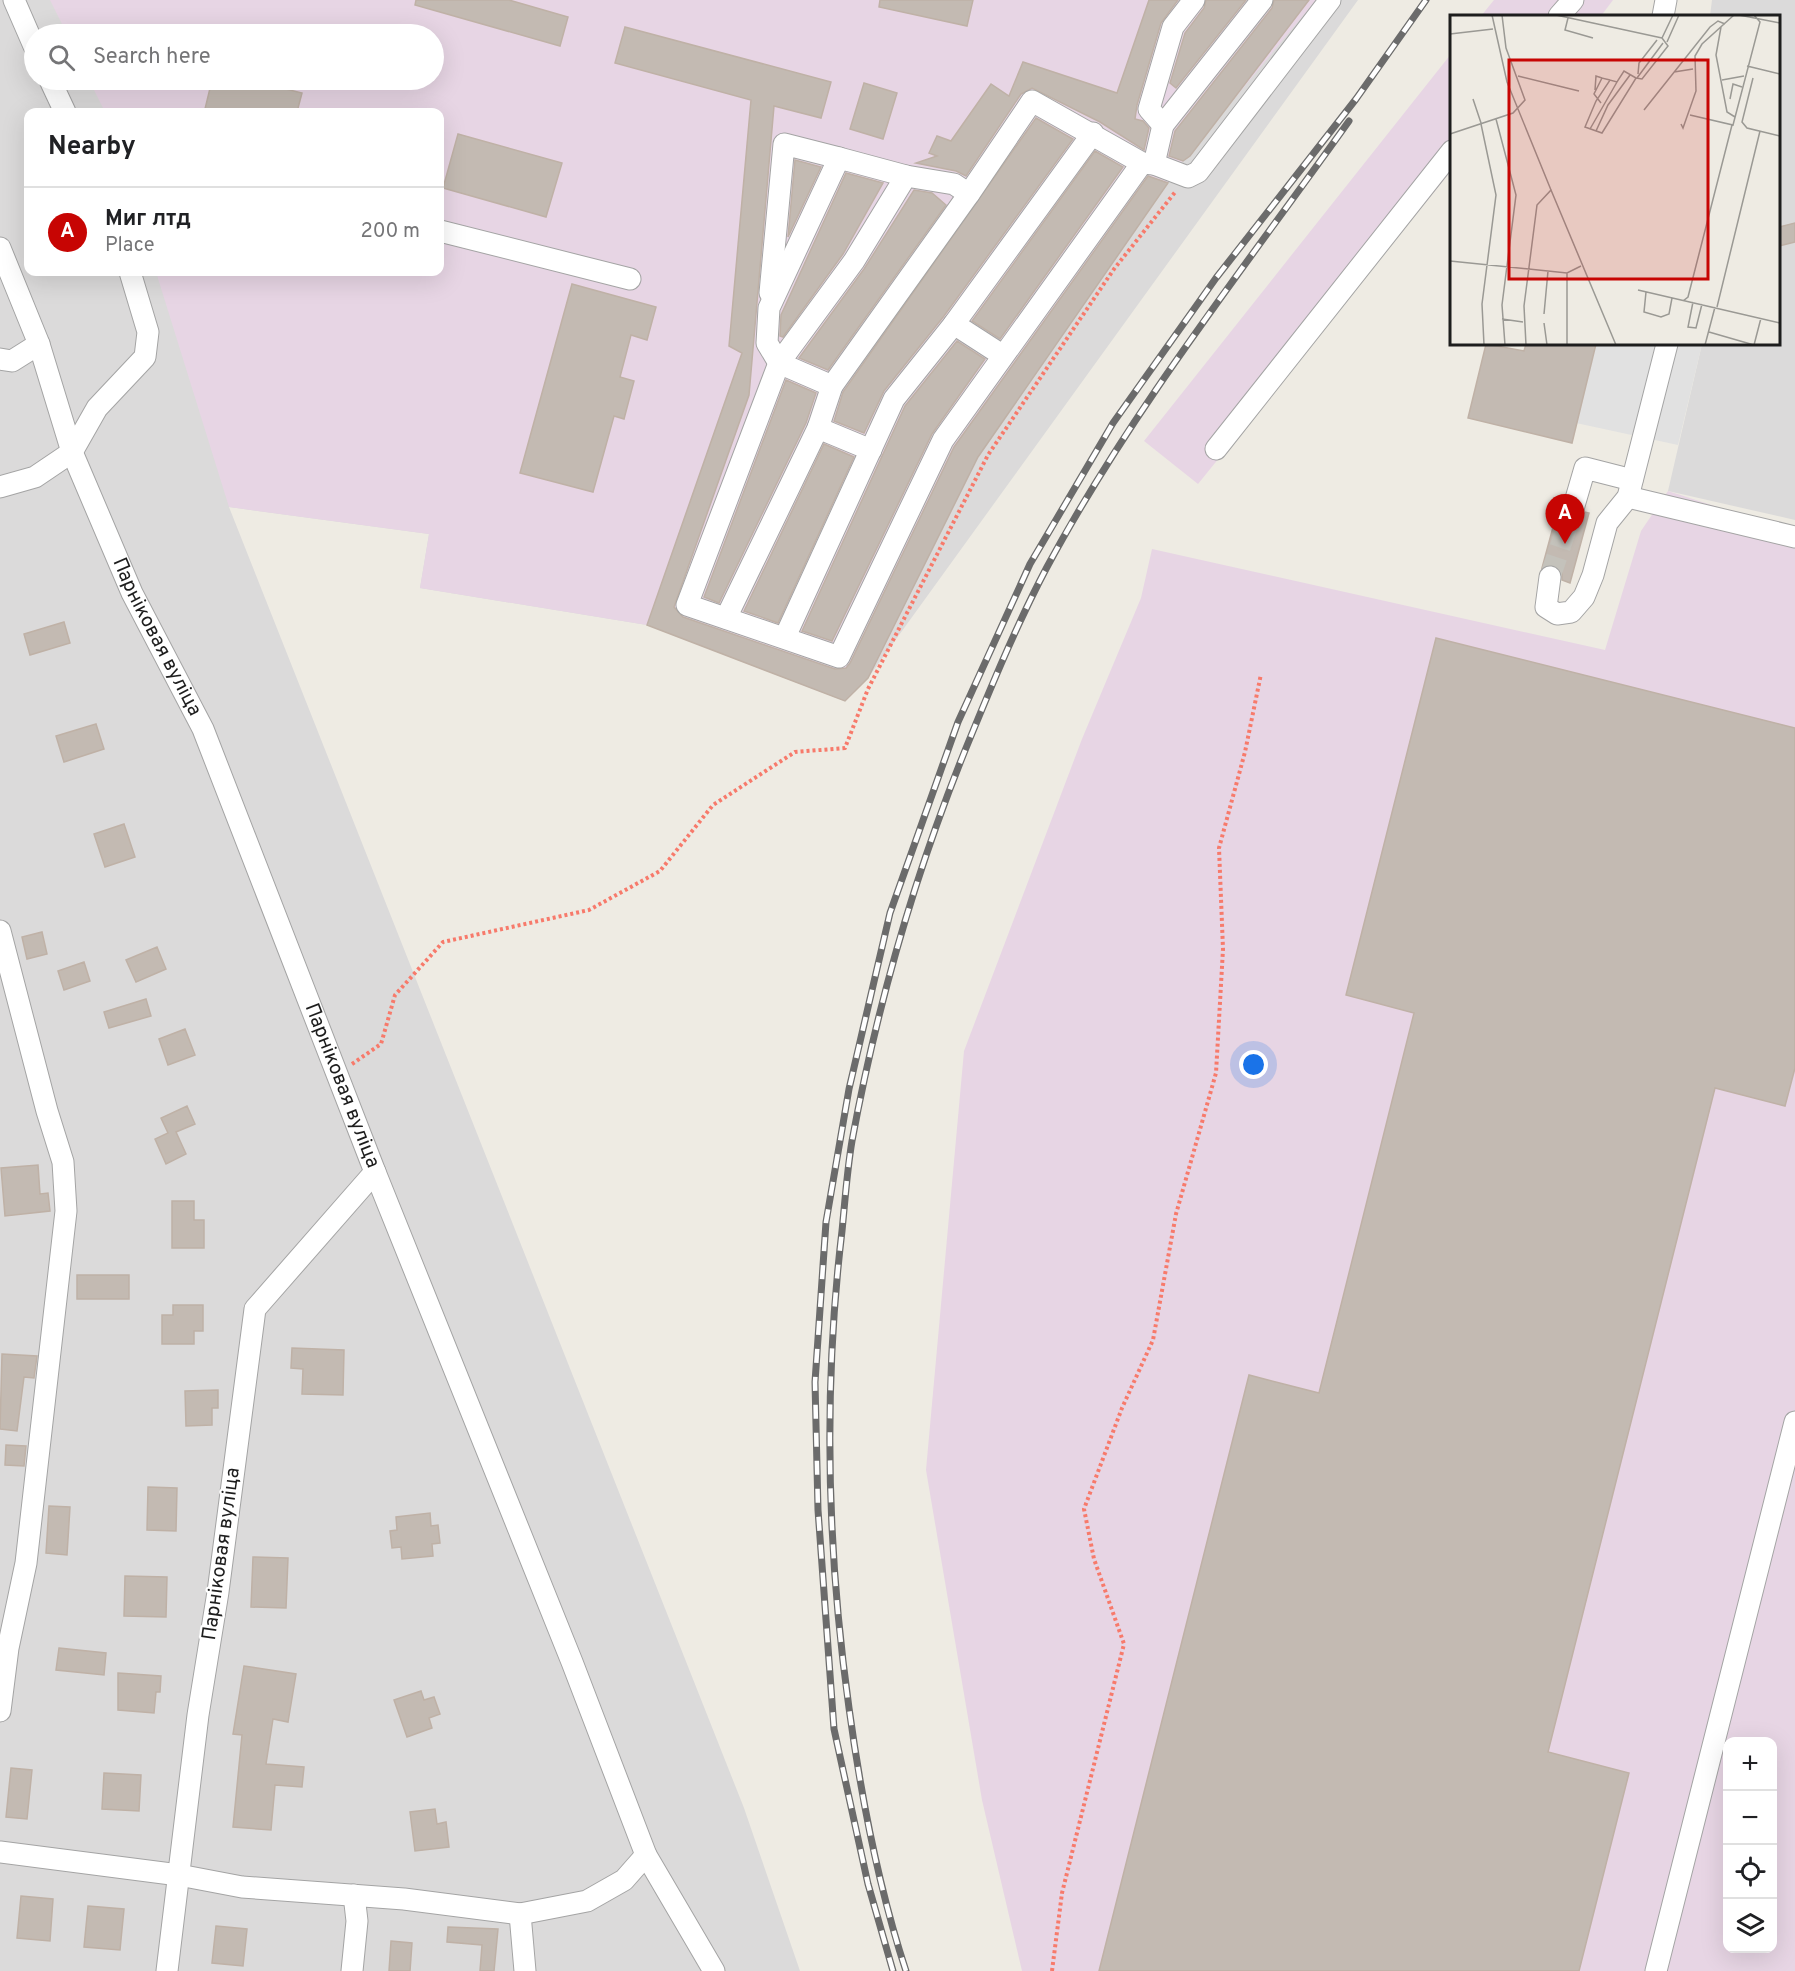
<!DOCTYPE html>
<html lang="en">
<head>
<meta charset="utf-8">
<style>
  body { margin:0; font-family:Overpass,sans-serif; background:#f6f6f6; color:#202124 }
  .controls { position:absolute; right:18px; bottom:18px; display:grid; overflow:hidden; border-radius:12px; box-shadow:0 6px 24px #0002 }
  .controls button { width:54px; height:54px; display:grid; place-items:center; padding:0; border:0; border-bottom:2px solid #e0e0e0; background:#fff; color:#202124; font:30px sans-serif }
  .you { position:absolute; left:1254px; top:1065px; width:21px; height:21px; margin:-15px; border:4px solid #fff; border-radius:50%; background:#1a73e8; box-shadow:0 0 0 9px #1a73e833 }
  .badge { display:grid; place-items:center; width:39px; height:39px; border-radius:50%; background:#c70503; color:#fff; font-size:20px; font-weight:700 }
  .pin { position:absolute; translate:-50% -50px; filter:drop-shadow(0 2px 3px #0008) }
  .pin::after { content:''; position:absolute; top:32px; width:21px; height:18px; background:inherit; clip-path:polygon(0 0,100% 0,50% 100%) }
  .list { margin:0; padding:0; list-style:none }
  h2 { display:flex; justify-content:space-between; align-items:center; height:78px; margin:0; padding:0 24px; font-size:26px }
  h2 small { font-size:20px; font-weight:400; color:#757577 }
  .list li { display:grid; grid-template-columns:39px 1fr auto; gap:18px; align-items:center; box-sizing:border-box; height:90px; padding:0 24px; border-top:2px solid #e0e0e0 }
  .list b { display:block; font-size:22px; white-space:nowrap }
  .list p { margin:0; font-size:20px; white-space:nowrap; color:#757577 }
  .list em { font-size:20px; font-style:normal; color:#757577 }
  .icon { flex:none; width:33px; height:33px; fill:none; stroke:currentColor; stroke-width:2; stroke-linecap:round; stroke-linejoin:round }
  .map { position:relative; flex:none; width:1795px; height:1971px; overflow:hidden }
  .search { position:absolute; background:#fff; box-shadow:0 6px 24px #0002; left:24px; top:24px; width:420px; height:66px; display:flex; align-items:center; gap:15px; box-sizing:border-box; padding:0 21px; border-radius:33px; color:#757577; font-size:22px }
  .panel { position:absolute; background:#fff; box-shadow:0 6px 24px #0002; left:24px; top:108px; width:420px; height:168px; border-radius:12px }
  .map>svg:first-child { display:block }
  .residential { fill:#dbdada; fill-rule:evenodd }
  .industrial { fill:#e7d5e4; fill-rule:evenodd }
  .parking { fill:#e1e1e1 }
  .building { fill:#c3bab2; stroke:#bfb1a6; stroke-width:1.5 }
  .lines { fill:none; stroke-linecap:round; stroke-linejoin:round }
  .minor-tunnel { stroke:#c4c2bb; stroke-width:21; stroke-dasharray:21 10; stroke-linecap:butt }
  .minor-casing { stroke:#a4a4a4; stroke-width:23 }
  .path { stroke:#f77a6b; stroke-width:4; stroke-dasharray:3 3; stroke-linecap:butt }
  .minor { stroke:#fff; stroke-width:21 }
  .rail-casing { stroke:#6b6b6b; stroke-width:7 }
  .rail { stroke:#fff; stroke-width:4.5; stroke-dasharray:14; stroke-linecap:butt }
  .labels { text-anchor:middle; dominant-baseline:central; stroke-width:4.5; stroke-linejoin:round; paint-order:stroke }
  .street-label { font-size:20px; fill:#1d1d1d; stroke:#fff }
  .inset-road { fill:none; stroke:#9a9994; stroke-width:1.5 }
  .view { fill:#c70503; fill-opacity:0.15; stroke:#c70503; stroke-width:3 }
  .inset-edge { fill:none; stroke:#1d1d1d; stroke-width:3 }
</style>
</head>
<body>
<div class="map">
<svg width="1795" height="1971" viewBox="0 0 1795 1971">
  <rect width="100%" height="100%" fill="#eeebe3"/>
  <path class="residential" d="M 0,0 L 1358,0 L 868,678 L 845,701 L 647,625 L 420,588 L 429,534 L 229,507 L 744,1808 L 800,1971 L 0,1971 ZM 34,34 L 434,34 L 434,80 L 34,80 ZM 28,112 L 440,112 L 440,272 L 28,272 Z
    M 1712,0 L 1795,0 L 1795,520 L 1668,491 L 1702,344 L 1778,344 L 1778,16 L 1710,16 Z"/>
  <path class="industrial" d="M 50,0 L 1316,0 L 1182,162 L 978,457 L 868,678 L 845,701 L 647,625 L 420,588 L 429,534 L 229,507 L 156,272 L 440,272 L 440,112 L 105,112 L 89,80 L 434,80 L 434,34 L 67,34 Z
    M 1494,0 L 1613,0 L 1601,16 L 1481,16 Z
    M 1451,54 L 1451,171 L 1198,484 L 1144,441 Z
    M 1668,491 L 1795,532 L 1795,1971 L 1022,1971 L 982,1800 L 926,1470 L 964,1051 L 1082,739 L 1141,598 L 1152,549 L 1605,650 L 1641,531 ZM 1728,1742 L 1772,1742 L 1772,1948 L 1728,1948 Z"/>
  <path class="parking" d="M 1596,344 L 1702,344 L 1678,445 L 1576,423 Z"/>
  <path class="building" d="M 416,0 L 509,0 L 568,17 L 560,46 L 415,5 Z
    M 880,0 L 973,0 L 967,26 L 879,7 Z
    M 1149,0 L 1178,0 L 1161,23 L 1137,105 L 1135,119 L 1143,121 L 1149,128 L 1144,150 L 1100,122 L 1032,88 L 1021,94 L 966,176 L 956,171 L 916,163 L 937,156 L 929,153 L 937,136 L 951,141 L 991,84 L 1009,96 L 1023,62 L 1117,93 Z
    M 1206,0 L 1246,0 L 1176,88 L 1170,83 L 1185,33 L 1204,8 Z
    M 1274,0 L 1309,0 L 1190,156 L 1183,161 L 1169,156 L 1175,131 L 1272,8 Z
    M 625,27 L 831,82 L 821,118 L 774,106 L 749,395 L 674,607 L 683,617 L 835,669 L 846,668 L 850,663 L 954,447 L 1148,176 L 1168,183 L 978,457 L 868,678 L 845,701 L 647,625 L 742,353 L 729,346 L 751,100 L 615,63 Z
    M 212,80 L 250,80 L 302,93 L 297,112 L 219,112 L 205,109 Z
    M 864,83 L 897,93 L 883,139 L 850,129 Z
    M 1036,118 L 1073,139 L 944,316 L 884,391 L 864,433 L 834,421 L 843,392 Z
    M 458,134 L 562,163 L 546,217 L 443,188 Z
    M 1095,151 L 1123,167 L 1000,339 L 972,321 Z
    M 795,160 L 821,167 L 788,237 Z
    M 846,173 L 883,183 L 843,254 L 783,337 L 780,336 L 781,315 Z
    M 914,190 L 932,193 L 946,205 L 828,370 L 799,358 L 864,269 Z
    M 1795,223 L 1795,242 L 1779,246 L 1779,227 Z
    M 572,284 L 656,307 L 647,340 L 631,335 L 620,377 L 634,381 L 624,419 L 614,416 L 593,492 L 520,473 Z
    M 957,341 L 985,359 L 932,434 L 832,641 L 802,631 L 905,406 Z
    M 1486,344 L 1524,351 L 1526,344 L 1596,344 L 1572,443 L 1468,418 Z
    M 786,380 L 816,393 L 806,423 L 719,603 L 704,597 Z
    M 824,444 L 854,457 L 778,623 L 744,611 Z
    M 1559,505 L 1563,517 L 1570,521 L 1577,521 L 1585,512 L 1589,513 L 1570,583 L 1562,580 L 1562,573 L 1557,567 L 1551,564 L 1542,568 Z
    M 64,622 L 70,643 L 30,655 L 24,634 Z
    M 1436,638 L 1795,728 L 1795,1068 L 1785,1106 L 1715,1088 L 1548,1752 L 1629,1773 L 1579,1971 L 1099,1971 L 1249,1375 L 1319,1393 L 1414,1013 L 1346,995 Z
    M 96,724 L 104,749 L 64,762 L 56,736 Z
    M 124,824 L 135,857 L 105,867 L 94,834 Z
    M 42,932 L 47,954 L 27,959 L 22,937 Z
    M 157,947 L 166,969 L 136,982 L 126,960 Z
    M 84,962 L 90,981 L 64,990 L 58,971 Z
    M 146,999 L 151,1016 L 109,1028 L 104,1012 Z
    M 185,1029 L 195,1055 L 168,1065 L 159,1039 Z
    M 187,1106 L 195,1124 L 176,1132 L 186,1154 L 166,1164 L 155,1139 L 168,1133 L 161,1118 Z
    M 38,1165 L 40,1194 L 48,1193 L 50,1211 L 5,1216 L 1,1168 Z
    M 172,1201 L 194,1201 L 194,1220 L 204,1220 L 204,1248 L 172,1248 Z
    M 77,1275 L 129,1275 L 129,1299 L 77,1299 Z
    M 173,1305 L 203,1305 L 203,1331 L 194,1331 L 194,1344 L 162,1344 L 162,1315 L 173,1315 Z
    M 292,1348 L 344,1350 L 343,1395 L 302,1394 L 303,1369 L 291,1368 Z
    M 2,1354 L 37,1356 L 34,1378 L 24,1377 L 17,1431 L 0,1429 Z
    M 218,1390 L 218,1408 L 212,1408 L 212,1425 L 186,1426 L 185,1391 Z
    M 6,1445 L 26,1446 L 24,1466 L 5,1465 Z
    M 148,1487 L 177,1488 L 176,1531 L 147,1530 Z
    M 49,1506 L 70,1507 L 67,1555 L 46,1553 Z
    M 430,1513 L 431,1526 L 438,1525 L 440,1543 L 432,1544 L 433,1556 L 402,1559 L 401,1547 L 392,1548 L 390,1531 L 397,1530 L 396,1517 Z
    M 253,1557 L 288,1558 L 286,1608 L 251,1607 Z
    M 125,1576 L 167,1577 L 166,1617 L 124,1616 Z
    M 59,1648 L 106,1653 L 104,1675 L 56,1670 Z
    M 244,1666 L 296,1674 L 288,1722 L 273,1719 L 266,1764 L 304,1767 L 302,1787 L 275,1785 L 271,1830 L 233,1827 L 242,1735 L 233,1734 Z
    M 118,1673 L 161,1676 L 160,1692 L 156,1692 L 154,1713 L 118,1710 Z
    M 421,1691 L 424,1700 L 434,1697 L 440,1714 L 429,1718 L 432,1728 L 407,1737 L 394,1700 Z
    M 11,1768 L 32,1770 L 27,1819 L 6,1817 Z
    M 104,1773 L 141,1775 L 139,1811 L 102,1809 Z
    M 435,1809 L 437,1824 L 446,1822 L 449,1847 L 415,1851 L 410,1812 Z
    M 21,1896 L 53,1899 L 50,1941 L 17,1938 Z
    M 88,1906 L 124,1909 L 120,1950 L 84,1947 Z
    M 216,1926 L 247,1929 L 243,1966 L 212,1963 Z
    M 448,1927 L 498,1929 L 494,1971 L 480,1971 L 482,1945 L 447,1942 Z
    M 391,1941 L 412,1943 L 410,1971 L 389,1971 Z"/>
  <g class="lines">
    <path class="minor-tunnel" d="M 1550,577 L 1573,509"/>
    <g class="minor-casing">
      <g id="minor">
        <path d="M 14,0 L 34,46"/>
        <path d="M 1559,16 L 1573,0"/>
        <path d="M 1663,16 L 1666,0"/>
        <path d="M 50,80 L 65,112"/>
        <path d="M 1163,125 L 1149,109 L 1173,27 L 1194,0"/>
        <path d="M 1142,163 L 943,440 L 839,657 L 687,605 L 779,363 L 854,261 L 906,176 L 954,184 L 969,194 L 1032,101 L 1142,163 L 1154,164 L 1188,177 L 1198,172 L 1330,0"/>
        <path d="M 1154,164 L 1163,125 L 1262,0"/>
        <path d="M 440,231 L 630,279"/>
        <path id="s1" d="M 0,248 L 39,344 L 72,452 L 132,593 L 203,729 L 375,1172 L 255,1309 L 218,1592 L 198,1715 L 167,1971"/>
        <path d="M 770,293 L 784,144 L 839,158"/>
        <path d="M 954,324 L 1002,355"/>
        <path d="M 0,359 L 12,361 L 39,344"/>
        <path d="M 832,386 L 779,363 L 767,343 L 769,308 L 839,158 L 906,176"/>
        <path d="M 818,428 L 871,450"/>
        <path d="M 1216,449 L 1452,151"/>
        <path d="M 0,487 L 35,477 L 72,452 L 97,408 L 145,357 L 148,332 L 130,272"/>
        <path d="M 1628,497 L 1795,537"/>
        <path d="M 1573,509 L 1585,468 L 1632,480"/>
        <path d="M 1550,577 L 1546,607 L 1557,614 L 1571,612 L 1584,597 L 1593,575 L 1607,523 L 1628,497 L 1667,344"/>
        <path d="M 726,618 L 818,428 L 832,386 L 969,194"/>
        <path d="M 785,637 L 894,399 L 954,324 L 1093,133"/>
        <path d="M 0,931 L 47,1111 L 63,1162 L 66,1211 L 26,1563 L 8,1648 L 0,1711"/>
        <path d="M 375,1172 L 572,1662 L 646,1855 L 714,1971"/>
        <path d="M 0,1852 L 179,1875 L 242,1887 L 404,1899 L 520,1914 L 587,1901 L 624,1880 L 646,1855"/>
        <path d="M 520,1914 L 525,1971"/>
        <path d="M 352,1971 L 357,1921 L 354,1895"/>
        <path d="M 1656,1971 L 1795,1422"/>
      </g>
    </g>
    <path class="path" d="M 352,1064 L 381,1044 L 395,995 L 443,942 L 589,910 L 660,871 L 713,805 L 795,752 L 845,748 L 868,689 L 988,455 L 1114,269 L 1176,191
      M 1052,1971 L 1062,1893 L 1124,1644 L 1094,1559 L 1084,1509 L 1122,1408 L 1153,1340 L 1176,1214 L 1216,1073 L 1223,949 L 1219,848 L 1245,752 L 1261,674"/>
    <use href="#minor" class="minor"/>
    <g class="rail-casing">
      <path id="rail" d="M 893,1971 L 868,1884 L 834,1729 L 818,1510 L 815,1382 L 826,1222 L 849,1089 L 890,913 L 958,722 L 1030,564 L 1113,423 L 1216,278 L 1356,99 L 1426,0
        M 906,1971 C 878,1886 861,1796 849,1708 C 827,1550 823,1390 842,1231 C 845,1201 847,1171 852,1141 C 878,1000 918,863 973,731 C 996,675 1019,620 1047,567 C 1132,409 1245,267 1349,121"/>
    </g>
    <use href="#rail" class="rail"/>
  </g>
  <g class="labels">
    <g class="street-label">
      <text stroke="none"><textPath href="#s1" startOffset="420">Парніковая вуліца</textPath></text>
      <text stroke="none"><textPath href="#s1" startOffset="906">Парніковая вуліца</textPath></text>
      <text transform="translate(222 1554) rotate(-82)">Парніковая вуліца</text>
    </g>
  </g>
  <g transform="translate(1450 15)">
    <rect width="330" height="330" fill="#eeebe3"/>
    <path class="inset-road" d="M 42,0 L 57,67 L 101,175 L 87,190 L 74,291 L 76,330M 106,0 L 212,23M 289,0 L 330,8M 118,3 L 115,15 L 143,23M 271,12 L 266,40 L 277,97 L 285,102M 0,19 L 43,14M 212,23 L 223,0M 217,27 L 229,0M 297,51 L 330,59M 224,57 L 243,54M 188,59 L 189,48 L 207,25M 68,61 L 129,76M 186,63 L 174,56 L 167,67 L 160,65 L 146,86 L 135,112 L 152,118 L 186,63 L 192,64 L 218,31 L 212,23M 187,63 L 213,28M 303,63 L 292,107 L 297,113 L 330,121M 272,65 L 294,61M 145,75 L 146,61 L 152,63M 23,84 L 31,108M 280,84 L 283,69 L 292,72M 151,88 L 144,79 L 152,63 L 160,65M 194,95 L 260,12 L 268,6 L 275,9M 240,100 L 283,110 L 310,7 L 304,0M 46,104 L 66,180 L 52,290 L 55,330M 31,109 L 46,180 L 32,289 L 34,330M 231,109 L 233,113 L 246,76 L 245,41 L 252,29 L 284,0M 140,114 L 167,67M 146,116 L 158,90 L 180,60M 0,119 L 63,98 L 75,85 L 56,33 L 52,0M 101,175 L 166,330M 0,246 L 117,258 L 131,251M 117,258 L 117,330M 188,275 L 330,308M 196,277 L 194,297 L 211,302 L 219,299 L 222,283M 233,286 L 238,282 L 282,110M 243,287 L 238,312 L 246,313 L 252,289M 267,292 L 310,116M 94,299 L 98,256M 52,304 L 73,307M 94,308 L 97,330M 259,317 L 304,330M 255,330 L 265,292M 304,330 L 311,303"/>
    <path class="view" d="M 59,45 L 258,45 L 258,264 L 59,264 Z"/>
    <rect width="330" height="330" class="inset-edge"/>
  </g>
</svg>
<div class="controls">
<button>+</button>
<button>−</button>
<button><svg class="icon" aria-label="locate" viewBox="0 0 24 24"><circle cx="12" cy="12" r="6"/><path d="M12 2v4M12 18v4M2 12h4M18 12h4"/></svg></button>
<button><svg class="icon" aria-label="layers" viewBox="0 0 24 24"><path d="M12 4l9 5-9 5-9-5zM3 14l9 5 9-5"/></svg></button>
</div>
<div class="you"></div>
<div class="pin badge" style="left:1565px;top:544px">A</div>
<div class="search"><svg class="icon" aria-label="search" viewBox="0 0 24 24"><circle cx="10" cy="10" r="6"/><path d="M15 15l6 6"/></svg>Search here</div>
<section class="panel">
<h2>Nearby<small></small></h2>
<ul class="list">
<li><span class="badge">A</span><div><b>Миг лтд</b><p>Place</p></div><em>200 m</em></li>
</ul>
</section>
</div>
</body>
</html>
